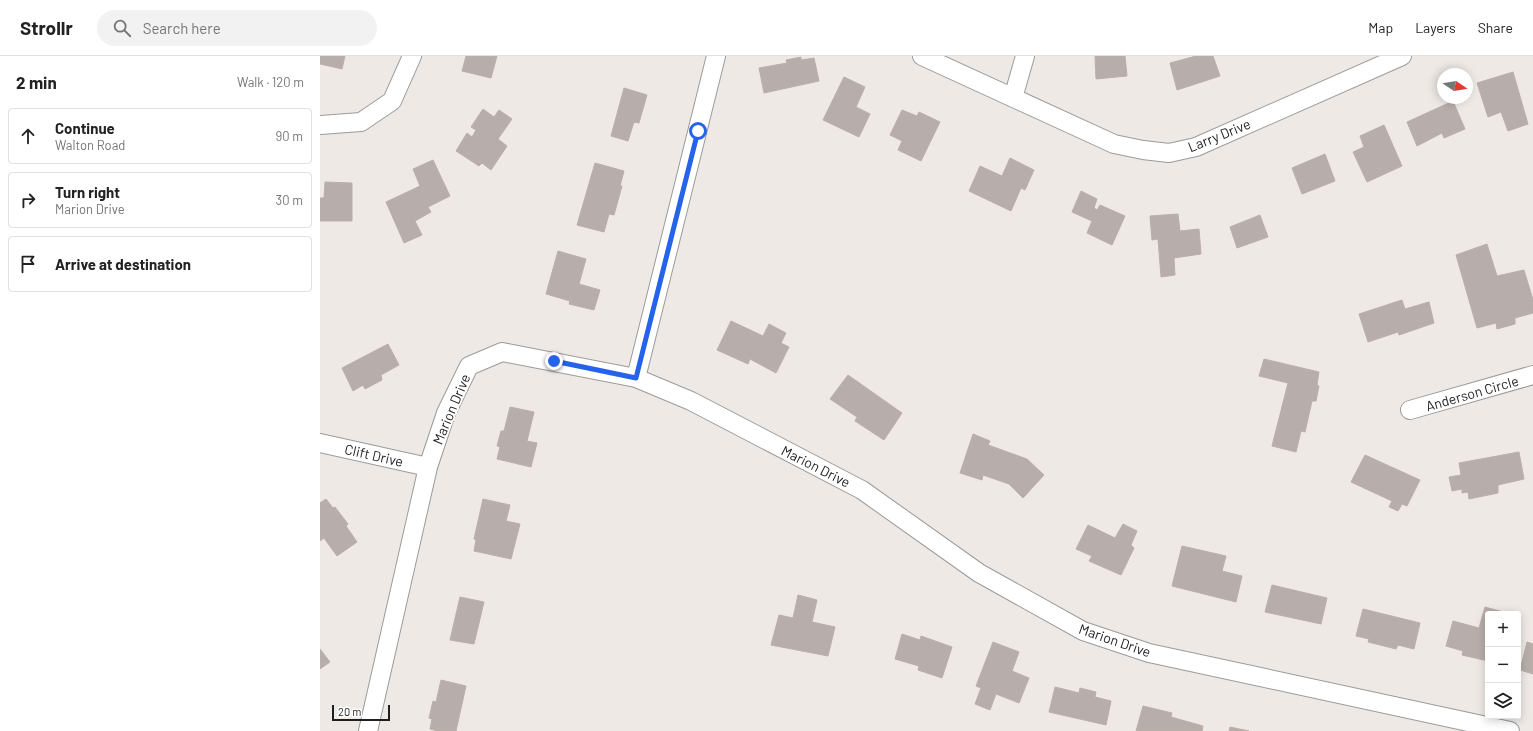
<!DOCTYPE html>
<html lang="en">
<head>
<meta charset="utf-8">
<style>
  body { margin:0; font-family:Barlow,sans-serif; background:#f2f2f2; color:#222 }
  .controls { position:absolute; right:12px; bottom:12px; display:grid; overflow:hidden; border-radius:4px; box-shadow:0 2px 10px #0003 }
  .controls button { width:36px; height:36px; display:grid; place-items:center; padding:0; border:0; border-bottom:1px solid #e0e0e0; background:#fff; color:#222; font:20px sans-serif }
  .compass { position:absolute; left:1117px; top:12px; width:36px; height:36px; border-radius:50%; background:#fff; box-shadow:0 2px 10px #0003; rotate:102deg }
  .scale { position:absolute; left:12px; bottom:10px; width:58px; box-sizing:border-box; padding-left:4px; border:2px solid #1e1e1e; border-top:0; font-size:11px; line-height:14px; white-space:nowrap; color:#1e1e1e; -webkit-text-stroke:3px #fff; paint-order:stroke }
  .stop { position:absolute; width:12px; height:12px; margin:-9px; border:3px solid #2563eb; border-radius:50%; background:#fff }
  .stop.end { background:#2563eb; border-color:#fff; box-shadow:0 1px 4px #0008 }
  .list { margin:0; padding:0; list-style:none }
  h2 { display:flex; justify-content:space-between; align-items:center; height:52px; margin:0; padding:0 16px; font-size:17px }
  h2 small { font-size:13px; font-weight:400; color:#767676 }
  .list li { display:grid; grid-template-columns:26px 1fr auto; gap:12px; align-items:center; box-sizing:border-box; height:56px; margin:0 8px 8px; padding:0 8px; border:1px solid #e0e0e0; border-radius:4px }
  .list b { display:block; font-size:15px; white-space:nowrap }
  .list p { margin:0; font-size:13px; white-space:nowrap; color:#767676 }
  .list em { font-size:13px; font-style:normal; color:#767676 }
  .icon { flex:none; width:22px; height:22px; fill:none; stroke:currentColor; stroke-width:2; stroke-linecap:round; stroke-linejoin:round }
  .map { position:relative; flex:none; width:1213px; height:675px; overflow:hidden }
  header { display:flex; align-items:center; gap:24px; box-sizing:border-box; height:56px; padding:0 20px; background:#fff; border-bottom:1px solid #e0e0e0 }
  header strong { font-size:19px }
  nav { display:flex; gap:22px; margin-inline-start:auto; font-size:14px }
  .search { width:280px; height:36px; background:#f2f2f2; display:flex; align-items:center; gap:10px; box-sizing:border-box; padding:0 14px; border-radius:22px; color:#767676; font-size:15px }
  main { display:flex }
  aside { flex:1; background:#fff }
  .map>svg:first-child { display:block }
  .building { fill:#b7aeab; stroke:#beada9 }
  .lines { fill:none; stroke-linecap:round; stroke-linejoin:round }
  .minor-casing { stroke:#9b9b9b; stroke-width:20 }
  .minor { stroke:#fff; stroke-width:18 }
  .route { stroke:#2563eb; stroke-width:5 }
  .labels { text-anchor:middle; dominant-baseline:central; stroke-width:3.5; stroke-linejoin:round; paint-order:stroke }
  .street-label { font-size:14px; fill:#1e1e1e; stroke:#fff }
</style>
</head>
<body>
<header>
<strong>Strollr</strong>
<div class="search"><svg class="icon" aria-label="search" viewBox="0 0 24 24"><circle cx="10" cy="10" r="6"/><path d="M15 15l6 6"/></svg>Search here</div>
<nav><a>Map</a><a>Layers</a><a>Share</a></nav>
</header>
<main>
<aside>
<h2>2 min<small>Walk · 120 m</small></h2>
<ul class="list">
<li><svg class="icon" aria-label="ahead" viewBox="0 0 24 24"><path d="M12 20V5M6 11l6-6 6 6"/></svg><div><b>Continue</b><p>Walton Road</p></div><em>90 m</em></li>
<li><svg class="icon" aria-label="right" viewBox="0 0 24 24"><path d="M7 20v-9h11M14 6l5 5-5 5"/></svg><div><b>Turn right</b><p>Marion Drive</p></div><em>30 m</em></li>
<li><svg class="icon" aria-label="arrive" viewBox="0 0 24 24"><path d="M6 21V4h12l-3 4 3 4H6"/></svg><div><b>Arrive at destination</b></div></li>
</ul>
</aside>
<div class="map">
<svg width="1213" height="675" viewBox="0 0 1213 675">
  <rect width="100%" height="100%" fill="#eee9e5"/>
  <path class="building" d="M 0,0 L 25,0 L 22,13 L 0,8 Z
    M 146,0 L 177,0 L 171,22 L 142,15 Z
    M 775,0 L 805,0 L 807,20 L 776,23 Z
    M 876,0 L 893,0 L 900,20 L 857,34 L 850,7 Z
    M 481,1 L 481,4 L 494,2 L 499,25 L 444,37 L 439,12 L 467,7 L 466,4 Z
    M 1193,16 L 1208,68 L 1188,75 L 1181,56 L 1168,61 L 1157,27 Z
    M 524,21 L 545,31 L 536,51 L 550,58 L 539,81 L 503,64 Z
    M 304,32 L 327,39 L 319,67 L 314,66 L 308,85 L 291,80 Z
    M 1133,45 L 1145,73 L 1124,82 L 1122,77 L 1097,90 L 1087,66 Z
    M 163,53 L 174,61 L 179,54 L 192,63 L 178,83 L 187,90 L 171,114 L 162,107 L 159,110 L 136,95 L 147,77 L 152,81 L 156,74 L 151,71 Z
    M 582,54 L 597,60 L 599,56 L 620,66 L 601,105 L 578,94 L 582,85 L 570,79 Z
    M 1064,69 L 1082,110 L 1047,126 L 1033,96 L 1044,91 L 1040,80 Z
    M 1005,98 L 1015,125 L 982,138 L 972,112 Z
    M 690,102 L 714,114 L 705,134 L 701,132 L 691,155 L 649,135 L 660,110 L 682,120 Z
    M 113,104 L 130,140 L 108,151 L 111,156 L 95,165 L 102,179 L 84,187 L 66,146 L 100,130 L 93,113 Z
    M 275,107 L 304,115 L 300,130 L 302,130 L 294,159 L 289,158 L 284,176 L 257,169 Z
    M 5,126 L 32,127 L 32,165 L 0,165 L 0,142 L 4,142 Z
    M 761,135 L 777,143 L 774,152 L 777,154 L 780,149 L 805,160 L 792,189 L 767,177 L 772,165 L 752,156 Z
    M 858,158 L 860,175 L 879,173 L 881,198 L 854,202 L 855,219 L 841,221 L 838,183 L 832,184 L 830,160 Z
    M 940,159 L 948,181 L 917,192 L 910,171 Z
    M 1167,188 L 1177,220 L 1204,214 L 1213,244 L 1213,257 L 1195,262 L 1195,268 L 1177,273 L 1176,267 L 1157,272 L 1136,199 Z
    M 238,195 L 266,203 L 259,228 L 280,234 L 274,254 L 249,248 L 250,245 L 226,238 Z
    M 1082,244 L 1085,253 L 1109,246 L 1114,267 L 1079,279 L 1078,276 L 1048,286 L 1039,258 Z
    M 411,265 L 443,280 L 449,268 L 466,277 L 461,287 L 469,291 L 456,317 L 430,303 L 428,308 L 397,294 Z
    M 68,288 L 79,309 L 61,319 L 62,324 L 45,333 L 43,329 L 33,335 L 22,312 Z
    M 944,303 L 999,316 L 997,329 L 999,330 L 996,345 L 992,345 L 985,376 L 981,375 L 976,396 L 952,390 L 968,327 L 939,320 Z
    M 528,319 L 582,357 L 564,384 L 535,365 L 537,361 L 510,343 Z
    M 190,351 L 214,356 L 207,385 L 217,387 L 211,411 L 177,403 L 180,391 L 177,390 L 181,375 L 184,375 Z
    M 653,378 L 670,385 L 668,389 L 707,403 L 724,419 L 703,442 L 689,428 L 663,419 L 662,424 L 640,417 Z
    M 1199,396 L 1204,423 L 1178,429 L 1178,437 L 1149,443 L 1148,436 L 1142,437 L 1142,433 L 1132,435 L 1129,421 L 1141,419 L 1139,407 Z
    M 1045,399 L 1100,424 L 1087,450 L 1082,448 L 1078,455 L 1069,451 L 1072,445 L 1031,426 Z
    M 6,443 L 13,452 L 15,451 L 28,468 L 26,470 L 37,486 L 17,500 L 4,482 L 0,485 L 0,447 Z
    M 163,443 L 190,449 L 186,465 L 200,468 L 191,503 L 154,495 L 156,484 L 154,483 Z
    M 803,468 L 817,475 L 811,489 L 814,492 L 801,519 L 769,505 L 772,500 L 756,493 L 768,469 L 795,482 Z
    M 862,490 L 906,500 L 902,515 L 922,520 L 916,546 L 852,530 Z
    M 952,529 L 1007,542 L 1001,568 L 945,556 Z
    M 478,539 L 497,544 L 492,566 L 515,571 L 508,600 L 451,589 L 459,559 L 473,562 Z
    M 140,541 L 164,546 L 154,588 L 130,584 Z
    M 1165,551 L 1187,557 L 1186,558 L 1168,558 L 1168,605 L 1142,599 L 1143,595 L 1126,590 L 1133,565 L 1159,572 Z
    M 1043,553 L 1100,567 L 1094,593 L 1078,589 L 1076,593 L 1048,586 L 1049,583 L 1036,580 Z
    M 582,578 L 600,584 L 601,580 L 632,591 L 622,622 L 598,614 L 599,610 L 575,603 Z
    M 673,586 L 699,596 L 692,615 L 709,622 L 699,647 L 676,638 L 670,654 L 655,648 L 661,632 L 656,630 Z
    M 1207,586 L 1213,588 L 1213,618 L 1200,614 Z
    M 0,593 L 10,606 L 0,613 Z
    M 121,624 L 146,630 L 136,675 L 118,675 L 110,673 L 112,663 L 109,662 L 113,645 L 116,646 Z
    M 735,631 L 759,637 L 760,632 L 776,636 L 775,641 L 791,645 L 786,669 L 729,656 Z
    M 823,650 L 852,657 L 851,661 L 883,670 L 882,675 L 816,675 Z
    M 910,671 L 929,675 L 909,675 Z"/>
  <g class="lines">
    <g class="minor-casing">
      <path id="minor" d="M 602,0 L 794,88 L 823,94 L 849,97 L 876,91 L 1082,0
        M 693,42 L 705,0
        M 0,69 L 41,66 L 72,45 L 92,0
        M 316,322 L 396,0
        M 1090,354 L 1213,319
        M 0,387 L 108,411
        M 48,675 L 108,411 L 126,357 L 149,310 L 182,296 L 316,322 L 371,345 L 542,434 L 659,517 L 763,575 L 829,597 L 1190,675"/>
    </g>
    <use href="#minor" class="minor"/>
  </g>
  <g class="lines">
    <path class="route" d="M 234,305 L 316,322 L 378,75"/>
  </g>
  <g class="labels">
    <g class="street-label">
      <text transform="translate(899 79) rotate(-22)">Larry Drive</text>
      <text transform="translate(1152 337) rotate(-16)">Anderson Circle</text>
      <text transform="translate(131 353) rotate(-67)">Marion Drive</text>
      <text transform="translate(54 399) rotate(13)">Clift Drive</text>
      <text transform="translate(496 410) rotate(27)">Marion Drive</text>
      <text transform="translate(795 584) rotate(19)">Marion Drive</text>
    </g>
  </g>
</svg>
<div class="controls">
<button>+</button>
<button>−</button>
<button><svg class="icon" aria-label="layers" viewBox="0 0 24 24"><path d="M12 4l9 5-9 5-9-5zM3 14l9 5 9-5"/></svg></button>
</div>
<svg class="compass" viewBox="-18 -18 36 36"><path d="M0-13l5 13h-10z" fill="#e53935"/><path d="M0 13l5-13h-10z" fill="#767676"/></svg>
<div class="scale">20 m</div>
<div class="stop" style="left:378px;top:75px"></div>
<div class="stop end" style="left:234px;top:305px"></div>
</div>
</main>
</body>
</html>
